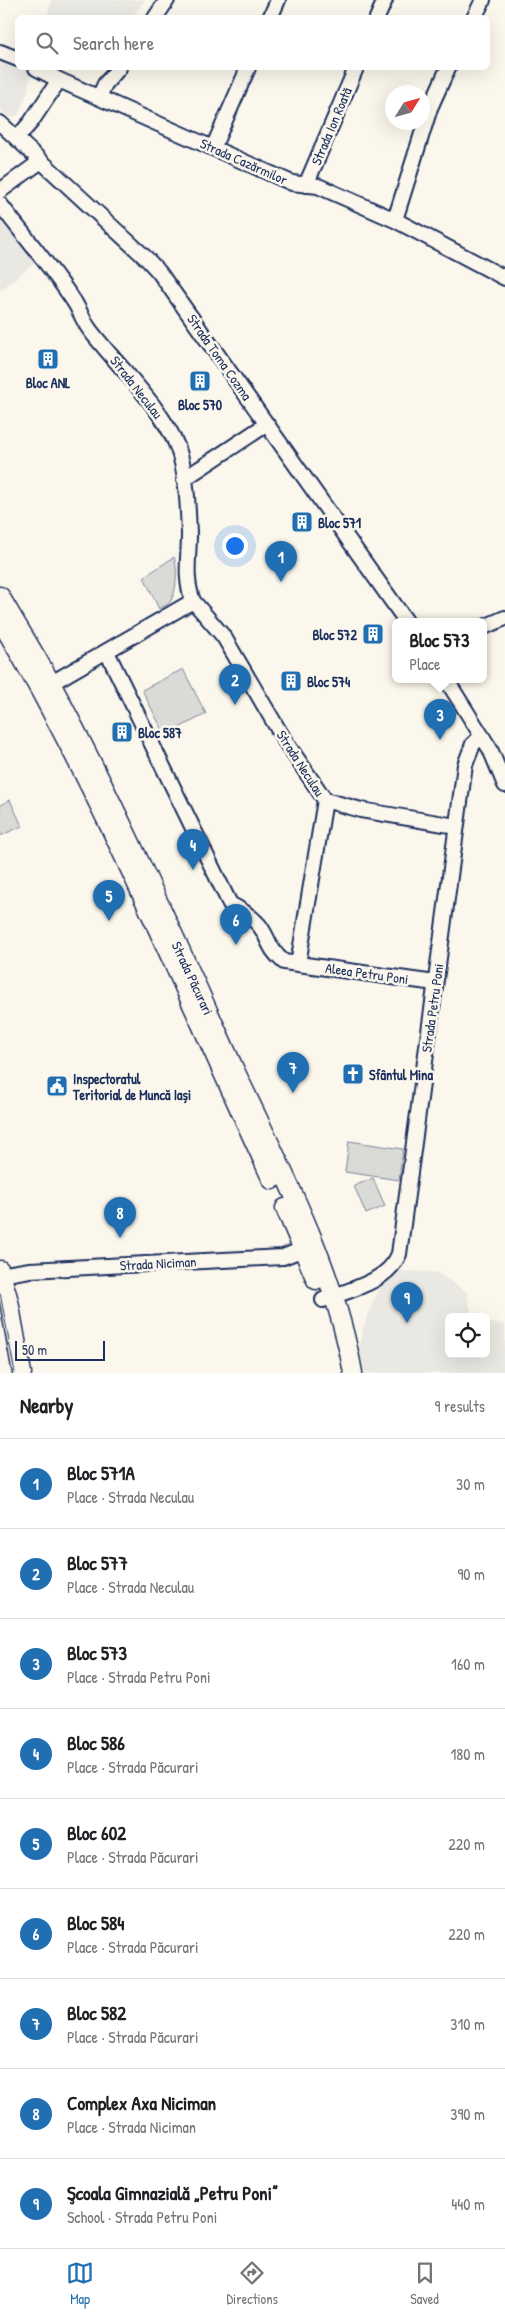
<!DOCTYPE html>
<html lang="en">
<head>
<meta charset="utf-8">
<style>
  body { margin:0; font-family:"Patrick Hand",sans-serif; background:#f2f2f2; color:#202124 }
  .controls { position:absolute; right:15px; bottom:15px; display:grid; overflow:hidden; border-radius:8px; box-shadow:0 5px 20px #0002 }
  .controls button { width:45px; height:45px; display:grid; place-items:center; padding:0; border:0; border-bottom:1px solid #e0e0e0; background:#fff; color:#202124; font:25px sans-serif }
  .compass { position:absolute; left:385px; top:85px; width:45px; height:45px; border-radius:50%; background:#fff; box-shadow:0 5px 20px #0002; rotate:53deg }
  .scale { position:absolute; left:15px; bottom:12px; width:90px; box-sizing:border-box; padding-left:5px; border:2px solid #1b2f5e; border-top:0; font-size:14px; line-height:18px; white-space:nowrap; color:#1b2f5e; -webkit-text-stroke:4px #fbf7ec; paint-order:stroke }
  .you { position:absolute; left:234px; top:545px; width:18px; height:18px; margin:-12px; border:4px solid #fff; border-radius:50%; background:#1a73e8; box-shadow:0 0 0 8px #1a73e833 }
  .badge { display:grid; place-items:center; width:32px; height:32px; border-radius:50%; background:#1f6fb2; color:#fff; font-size:16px; font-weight:700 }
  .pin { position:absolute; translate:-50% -41px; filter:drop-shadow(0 1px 2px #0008) }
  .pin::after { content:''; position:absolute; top:26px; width:18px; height:15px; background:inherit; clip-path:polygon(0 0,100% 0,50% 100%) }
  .popup { position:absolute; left:392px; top:618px; width:95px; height:65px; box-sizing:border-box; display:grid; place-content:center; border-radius:8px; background:#fff; filter:drop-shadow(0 1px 4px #0005); font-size:16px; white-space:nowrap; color:#757577 }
  .popup b { font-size:19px; color:#202124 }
  .popup::after { content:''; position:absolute; left:50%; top:100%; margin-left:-10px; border:10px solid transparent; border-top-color:#fff }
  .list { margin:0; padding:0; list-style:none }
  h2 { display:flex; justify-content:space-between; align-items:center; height:65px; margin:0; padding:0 20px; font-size:21px }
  h2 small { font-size:16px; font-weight:400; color:#757577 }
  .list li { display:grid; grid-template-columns:32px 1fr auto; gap:15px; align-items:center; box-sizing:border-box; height:90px; padding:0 20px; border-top:1px solid #e0e0e0 }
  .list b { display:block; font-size:19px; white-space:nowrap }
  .list p { margin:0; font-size:16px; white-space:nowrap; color:#757577 }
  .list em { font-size:16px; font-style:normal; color:#757577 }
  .icon { flex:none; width:28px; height:28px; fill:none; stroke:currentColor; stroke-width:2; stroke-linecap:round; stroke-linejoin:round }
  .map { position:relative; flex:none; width:505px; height:1373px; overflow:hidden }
  .search { position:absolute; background:#fff; box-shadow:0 5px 20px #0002; left:15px; right:15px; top:15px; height:55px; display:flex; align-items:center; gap:12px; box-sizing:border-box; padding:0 18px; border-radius:8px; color:#757577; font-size:19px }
  .sheet { height:875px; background:#fff }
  nav { display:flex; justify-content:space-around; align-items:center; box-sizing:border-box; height:70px; border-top:1px solid #e0e0e0; background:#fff; font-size:14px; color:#757577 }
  nav a { display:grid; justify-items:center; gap:2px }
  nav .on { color:#1f6fb2 }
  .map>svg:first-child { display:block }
  .built { fill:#eae8e2 }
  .green { fill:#dadad7; stroke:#7a849a }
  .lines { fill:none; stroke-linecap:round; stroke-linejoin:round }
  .minor-casing { stroke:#1b2f5e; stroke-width:18 }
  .major-casing { stroke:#1b2f5e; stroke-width:21 }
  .minor { stroke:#fbf7ec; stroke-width:14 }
  .major { stroke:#fbf7ec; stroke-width:18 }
  .tram { stroke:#1b2f5e; stroke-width:1 }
  .labels { text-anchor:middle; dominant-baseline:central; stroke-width:5; stroke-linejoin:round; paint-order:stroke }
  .street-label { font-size:14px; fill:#1b2f5e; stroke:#fbf7ec }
  .poi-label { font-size:14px; font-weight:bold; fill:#1b2f5e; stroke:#fbf7ec; text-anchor:start }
</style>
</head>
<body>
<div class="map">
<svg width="505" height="1373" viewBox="0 0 505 1373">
  <rect width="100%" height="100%" fill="#fbf7ec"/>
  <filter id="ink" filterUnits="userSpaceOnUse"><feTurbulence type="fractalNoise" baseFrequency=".02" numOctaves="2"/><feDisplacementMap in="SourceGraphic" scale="10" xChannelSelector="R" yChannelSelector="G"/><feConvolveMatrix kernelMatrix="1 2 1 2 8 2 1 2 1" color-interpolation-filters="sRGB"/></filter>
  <g filter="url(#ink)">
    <path class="built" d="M 52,0 L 145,0 L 132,17 L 47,17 Z
      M 0,58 L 18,68 L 33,72 L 27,87 L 29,88 L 18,115 L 14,117 L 7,116 L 0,110 Z
      M 0,212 L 37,261 L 0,291 Z
      M 400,1271 L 436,1272 L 467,1292 L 472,1317 L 449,1317 L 449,1354 L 486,1354 L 486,1322 L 505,1325 L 505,1373 L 363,1373 L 358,1352 L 363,1328 L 372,1304 L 382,1284 Z"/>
    <path class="green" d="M 174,557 C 178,566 177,594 170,602 C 168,605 162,607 159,609 L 144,577 Z
      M 183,669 L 206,714 L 165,735 L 142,690 Z
      M 10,800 L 22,826 L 0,836 L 0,805 Z
      M 349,1141 L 403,1149 L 399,1180 L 345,1172 Z
      M 373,1178 L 385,1206 L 366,1214 L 354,1186 Z"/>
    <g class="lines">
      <g class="minor-casing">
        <path id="minor" d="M 155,18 L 167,0
          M 270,18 L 278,0
          M 377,18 L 385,0
          M 474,18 L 483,0
          M 0,52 L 18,59
          M 36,68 L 59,80 L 292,183 L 318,186 L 395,220 L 505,278
          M 99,97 L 105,84 L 119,68
          M 0,123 L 147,259 L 159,272 L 406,621
          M 17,138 L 31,122 L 59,80
          M 213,148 L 248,68
          M 306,185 L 356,68
          M 0,191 L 41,161
          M 0,204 C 24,236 51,267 73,300 C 80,310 83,321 90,330 C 117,366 168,412 180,455 C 187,479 188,509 189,534 C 189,558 184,578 193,601
          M 395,220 L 430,108 L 448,68
          M 184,479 L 267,424
          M 484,627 L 505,618
          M 107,652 L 230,904 C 240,909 251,916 259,925 C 270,939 267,948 284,962 L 435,983
          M 446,679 L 490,749 L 505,785
          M 43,688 L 193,601 L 224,637 L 285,741 L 325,800 L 361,810 L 456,826
          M 298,964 L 325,800
          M 0,1275 L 30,1270 L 283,1257 L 311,1246
          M 323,1300 C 349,1290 388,1282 399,1254 L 465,765 L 473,744 L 482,736"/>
      </g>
      <g class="major-casing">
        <path id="major" d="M 0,596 C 17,626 36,655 52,685 C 118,809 175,938 233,1066 C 279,1165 334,1265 353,1373
          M 0,620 C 106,799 184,992 272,1180
          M 285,1208 L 316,1280
          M 0,1270 L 9,1301 L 22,1373"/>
      </g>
      <use href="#minor" class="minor"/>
      <use href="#major" class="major"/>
      <path class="tram" d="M 0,1293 L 15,1373"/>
    </g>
  </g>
  <defs>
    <g id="building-square" transform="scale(1.125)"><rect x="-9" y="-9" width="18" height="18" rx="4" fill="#1f6fb2" stroke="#fbf7ec"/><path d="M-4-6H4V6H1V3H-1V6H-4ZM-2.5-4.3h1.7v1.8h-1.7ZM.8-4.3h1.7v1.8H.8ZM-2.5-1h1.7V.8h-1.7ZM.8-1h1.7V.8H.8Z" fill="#fff"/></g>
    <g id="church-square" transform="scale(1.125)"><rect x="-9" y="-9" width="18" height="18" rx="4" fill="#1f6fb2" stroke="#fbf7ec"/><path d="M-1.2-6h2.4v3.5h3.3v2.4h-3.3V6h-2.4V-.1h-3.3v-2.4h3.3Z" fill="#fff"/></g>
    <g id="civic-square" transform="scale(1.125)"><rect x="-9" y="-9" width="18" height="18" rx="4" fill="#1f6fb2" stroke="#fbf7ec"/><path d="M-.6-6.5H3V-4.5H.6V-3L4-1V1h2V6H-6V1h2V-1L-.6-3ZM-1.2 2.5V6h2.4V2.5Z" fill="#fff"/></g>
  </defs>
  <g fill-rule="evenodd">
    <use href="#building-square" x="48" y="359"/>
    <use href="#building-square" x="200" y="381"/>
    <use href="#building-square" x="302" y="522"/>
    <use href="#building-square" x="373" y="634"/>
    <use href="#building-square" x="291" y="681"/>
    <use href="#building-square" x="122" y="732"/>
    <use href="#church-square" x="353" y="1074"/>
    <use href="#civic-square" x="57" y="1086"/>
  </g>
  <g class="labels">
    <g class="street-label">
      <text transform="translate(331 126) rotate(-67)">Strada Ion Roată</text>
      <text transform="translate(244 161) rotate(24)">Strada Cazărmilor</text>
      <text transform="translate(220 357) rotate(55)">Strada Toma Cozma</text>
      <text transform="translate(137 387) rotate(52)">Strada Neculau</text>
      <text transform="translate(301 763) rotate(57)">Strada Neculau</text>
      <text transform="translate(367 973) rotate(8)">Aleea Petru Poni</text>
      <text transform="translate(193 978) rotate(65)">Strada Păcurari</text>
      <text transform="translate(432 1008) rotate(-82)">Strada Petru Poni</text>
      <text transform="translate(158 1263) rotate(-3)">Strada Niciman</text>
    </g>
    <g class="poi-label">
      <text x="48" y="382" text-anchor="middle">Bloc ANL</text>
      <text x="200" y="404" text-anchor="middle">Bloc 570</text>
      <text x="318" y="522">Bloc 571</text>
      <text x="357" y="634" text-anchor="end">Bloc 572</text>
      <text x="307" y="681">Bloc 574</text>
      <text x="138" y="732">Bloc 587</text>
      <text x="369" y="1074">Sfântul Mina</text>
      <text x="73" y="1078">Inspectoratul<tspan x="73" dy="16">Teritorial de Muncă Iași</tspan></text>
    </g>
  </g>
</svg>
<div class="controls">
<button><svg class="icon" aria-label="locate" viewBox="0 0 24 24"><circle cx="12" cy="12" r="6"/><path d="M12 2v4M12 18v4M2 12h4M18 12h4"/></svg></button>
</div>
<svg class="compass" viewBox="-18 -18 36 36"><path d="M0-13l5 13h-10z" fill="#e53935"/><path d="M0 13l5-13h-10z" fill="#757577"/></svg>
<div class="scale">50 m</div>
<div class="you"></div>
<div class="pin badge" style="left:281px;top:582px">1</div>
<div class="pin badge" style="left:235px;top:705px">2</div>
<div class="pin badge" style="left:440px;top:740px">3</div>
<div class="popup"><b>Bloc 573</b>Place</div>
<div class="pin badge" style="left:193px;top:870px">4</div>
<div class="pin badge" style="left:109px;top:921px">5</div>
<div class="pin badge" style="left:236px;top:945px">6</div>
<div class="pin badge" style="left:293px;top:1093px">7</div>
<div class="pin badge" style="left:120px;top:1238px">8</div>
<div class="pin badge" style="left:407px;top:1323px">9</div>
<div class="search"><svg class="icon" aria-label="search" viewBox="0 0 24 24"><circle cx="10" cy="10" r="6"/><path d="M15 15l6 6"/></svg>Search here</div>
</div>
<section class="sheet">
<h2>Nearby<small>9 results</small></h2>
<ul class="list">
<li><span class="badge">1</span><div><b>Bloc 571A</b><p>Place · Strada Neculau</p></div><em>30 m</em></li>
<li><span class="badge">2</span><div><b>Bloc 577</b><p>Place · Strada Neculau</p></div><em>90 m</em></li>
<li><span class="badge">3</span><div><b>Bloc 573</b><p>Place · Strada Petru Poni</p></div><em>160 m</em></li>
<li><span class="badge">4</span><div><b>Bloc 586</b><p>Place · Strada Păcurari</p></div><em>180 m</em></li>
<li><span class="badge">5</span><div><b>Bloc 602</b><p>Place · Strada Păcurari</p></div><em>220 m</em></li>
<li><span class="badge">6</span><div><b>Bloc 584</b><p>Place · Strada Păcurari</p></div><em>220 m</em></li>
<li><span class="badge">7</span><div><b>Bloc 582</b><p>Place · Strada Păcurari</p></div><em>310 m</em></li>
<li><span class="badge">8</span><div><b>Complex Axa Niciman</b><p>Place · Strada Niciman</p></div><em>390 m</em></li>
<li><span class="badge">9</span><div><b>Şcoala Gimnazială „Petru Poni”</b><p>School · Strada Petru Poni</p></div><em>440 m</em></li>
</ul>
</section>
<nav>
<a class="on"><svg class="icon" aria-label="map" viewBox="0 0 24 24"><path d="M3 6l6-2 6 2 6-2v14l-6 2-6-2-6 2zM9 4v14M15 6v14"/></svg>Map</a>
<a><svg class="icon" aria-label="directions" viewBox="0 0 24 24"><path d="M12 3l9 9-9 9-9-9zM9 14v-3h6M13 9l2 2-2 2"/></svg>Directions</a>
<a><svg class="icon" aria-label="saved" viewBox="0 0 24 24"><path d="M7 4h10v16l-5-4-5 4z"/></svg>Saved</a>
</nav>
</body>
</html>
